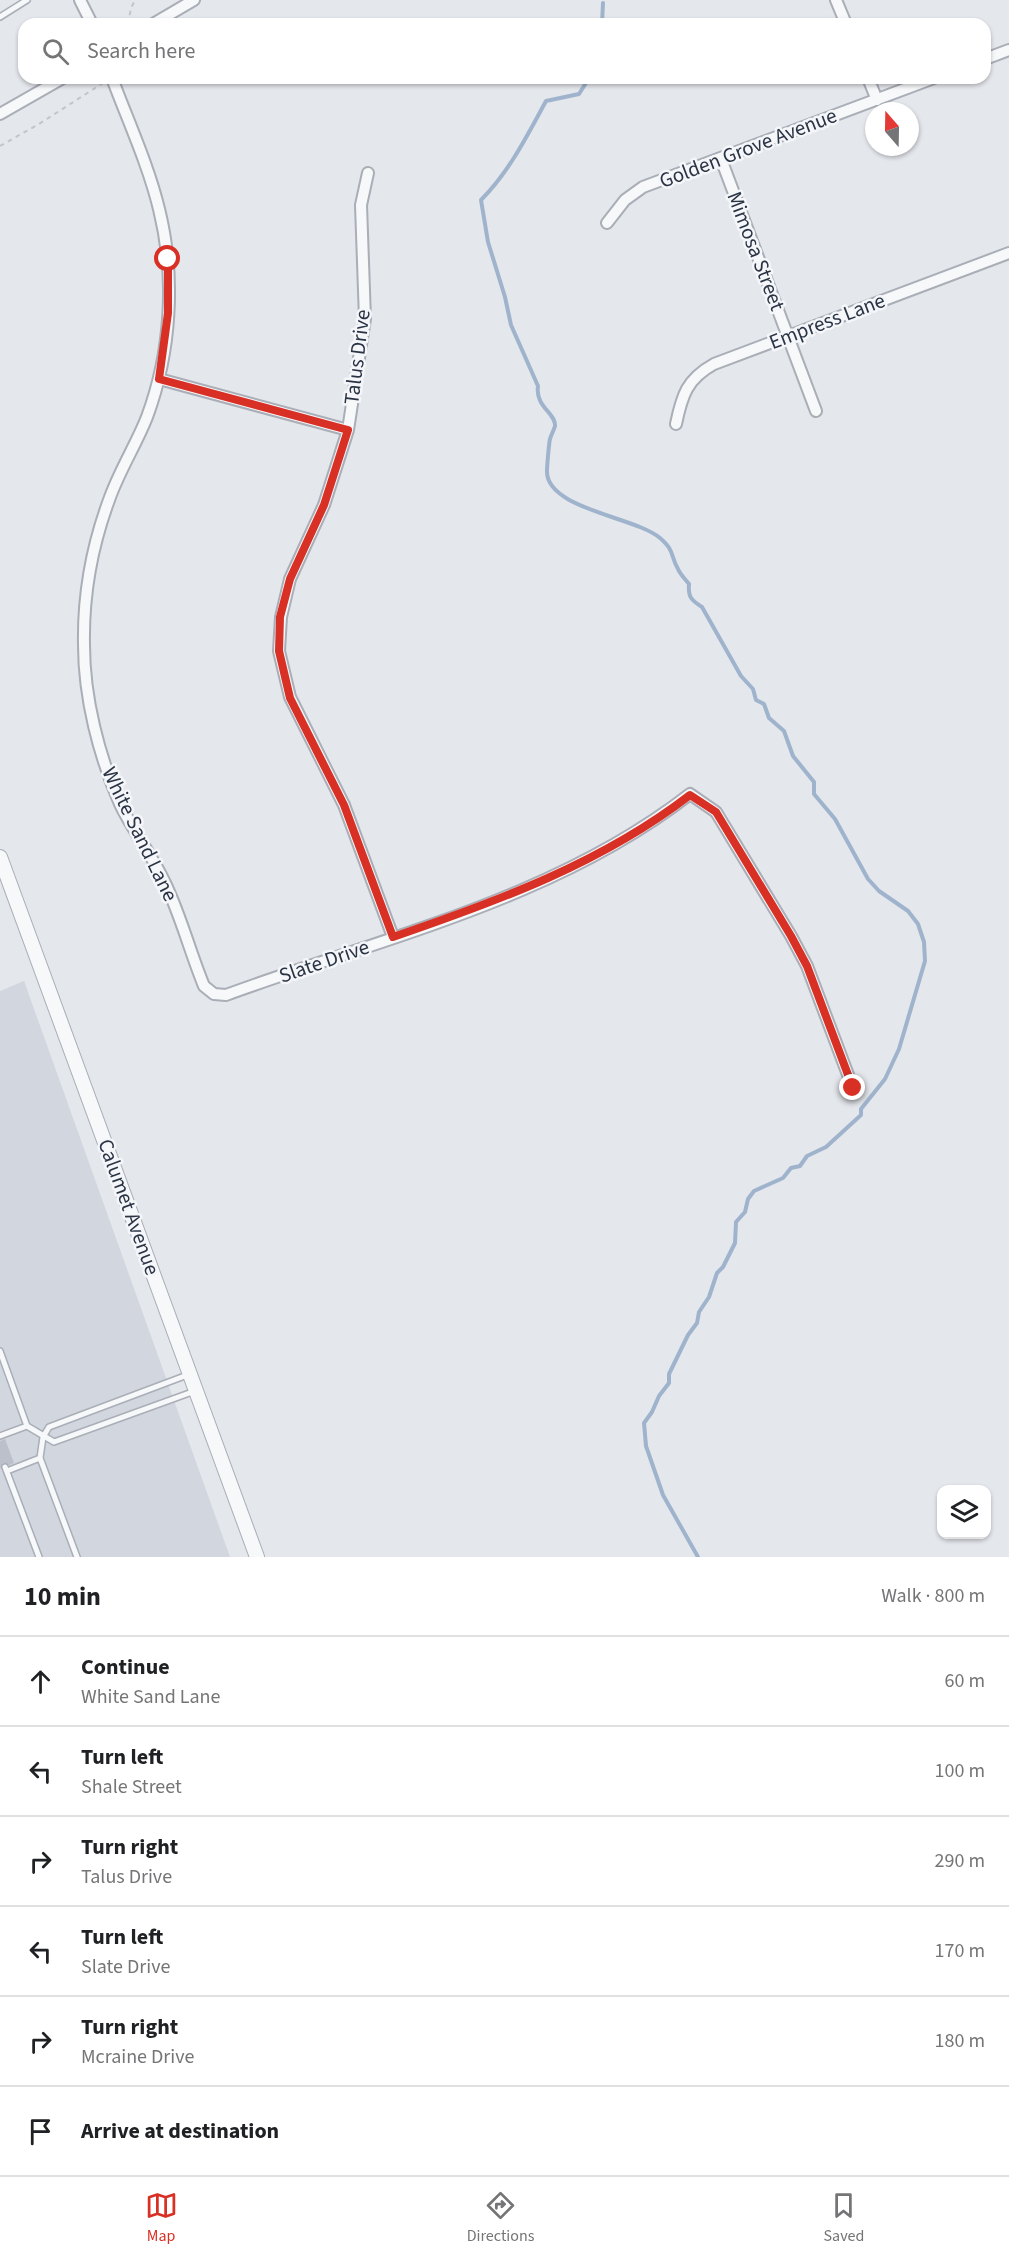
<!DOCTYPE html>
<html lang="en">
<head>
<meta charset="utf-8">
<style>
  body { margin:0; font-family:"Source Sans 3",sans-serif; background:#f6f6f6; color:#202124 }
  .controls { position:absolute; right:18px; bottom:18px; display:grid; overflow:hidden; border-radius:12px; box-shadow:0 2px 4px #0004 }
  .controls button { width:54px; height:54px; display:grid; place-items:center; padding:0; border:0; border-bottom:2px solid #e0e0e0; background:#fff; color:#202124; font:30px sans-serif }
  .compass { position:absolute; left:865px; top:102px; width:54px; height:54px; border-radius:50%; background:#fff; box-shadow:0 2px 4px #0004; rotate:340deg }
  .stop { position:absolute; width:18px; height:18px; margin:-14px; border:4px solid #d93025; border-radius:50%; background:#fff }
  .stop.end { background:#d93025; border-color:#fff; box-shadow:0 2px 6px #0008 }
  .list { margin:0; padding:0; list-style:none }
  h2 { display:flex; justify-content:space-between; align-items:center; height:78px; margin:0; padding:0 24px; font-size:26px }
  h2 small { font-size:20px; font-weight:400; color:#757577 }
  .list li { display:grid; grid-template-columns:39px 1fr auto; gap:18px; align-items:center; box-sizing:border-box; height:90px; padding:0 24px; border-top:2px solid #e0e0e0 }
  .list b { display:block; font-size:22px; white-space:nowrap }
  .list p { margin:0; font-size:20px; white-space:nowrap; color:#757577 }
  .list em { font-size:20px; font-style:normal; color:#757577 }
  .icon { flex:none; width:33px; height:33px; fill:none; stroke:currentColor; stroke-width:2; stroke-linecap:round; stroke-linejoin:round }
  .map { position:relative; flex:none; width:1009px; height:1557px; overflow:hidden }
  .search { position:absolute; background:#fff; box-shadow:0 2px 4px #0004; left:18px; right:18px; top:18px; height:66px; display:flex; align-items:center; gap:15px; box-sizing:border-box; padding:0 21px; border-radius:18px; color:#757577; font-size:22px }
  .sheet { height:618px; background:#fff }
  nav { display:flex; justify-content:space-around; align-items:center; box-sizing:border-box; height:84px; border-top:2px solid #e0e0e0; background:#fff; font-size:16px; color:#757577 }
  nav a { display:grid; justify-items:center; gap:3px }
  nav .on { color:#d93025 }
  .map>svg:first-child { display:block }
  .built { fill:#d2d6de }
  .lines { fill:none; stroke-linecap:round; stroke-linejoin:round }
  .stream { stroke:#9fb4cc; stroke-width:4 }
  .building { fill:#bbc0ca }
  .service-casing { stroke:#a9aeb7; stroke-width:8 }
  .minor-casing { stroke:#a9aeb7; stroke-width:14 }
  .tertiary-casing { stroke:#a9aeb7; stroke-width:16 }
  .path { stroke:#c2c5cb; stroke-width:2; stroke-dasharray:4.5 4.5; stroke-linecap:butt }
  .service { stroke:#f7f8fa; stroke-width:5 }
  .minor { stroke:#f7f8fa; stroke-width:10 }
  .tertiary { stroke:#f7f8fa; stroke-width:14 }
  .route { stroke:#d93025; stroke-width:8 }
  .labels { text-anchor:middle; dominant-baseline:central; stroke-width:5; stroke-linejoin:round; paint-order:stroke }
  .street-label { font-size:21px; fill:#2b3445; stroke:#f4f6f9 }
</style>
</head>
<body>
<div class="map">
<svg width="1009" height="1557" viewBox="0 0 1009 1557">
  <rect width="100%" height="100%" fill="#e4e7ec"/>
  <path class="built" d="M 24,981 L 230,1557 L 0,1557 L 0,991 Z"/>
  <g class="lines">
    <path class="stream" d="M 602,24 L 603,3
      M 589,78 L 579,94 L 546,101 C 527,136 509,172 481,200 L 488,242 L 505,297 L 511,325 L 538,386 C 535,407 556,413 555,426 C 554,430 551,435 550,439 C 549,443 547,466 547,471 C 546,509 636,517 660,538 C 675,551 670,555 678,569 C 680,574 685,579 689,584 C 688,597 691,600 702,607 L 741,676 L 753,689 L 756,700 L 764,704 L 769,718 L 784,731 L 793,756 L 814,782 L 814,794 L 835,819 L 868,879 L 879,891 L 908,911 L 918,924 L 924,942 L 925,961 L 899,1049 L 885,1079 L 861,1109 L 861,1115 L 826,1147 L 807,1156 L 800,1166 L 791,1168 L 783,1178 L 754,1191 L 748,1199 L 745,1212 L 736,1222 L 735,1243 L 723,1267 L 717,1273 L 709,1297 L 699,1312 L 697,1323 L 688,1335 L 669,1374 L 669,1383 L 659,1396 L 652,1412 L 644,1423 L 646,1446 L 663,1495 L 698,1557"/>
  </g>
  <path class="building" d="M 5,1439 L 14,1463 L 9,1465 L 3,1463 L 0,1469 L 0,1441 Z"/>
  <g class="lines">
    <g class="service-casing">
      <path id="service" d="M 0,17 L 27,0
        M 0,1351 L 27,1426 L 54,1442 L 195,1391
        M 0,1436 L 27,1426
        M 5,1467 L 39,1557
        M 7,1471 L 40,1458
        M 77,1557 L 40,1458 L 43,1437 L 49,1427 L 190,1374"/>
    </g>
    <g class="minor-casing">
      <path id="minor" d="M 80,0 L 92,24
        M 836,0 L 846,24
        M 153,24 L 194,0
        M 985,59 L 1009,50
        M 112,78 C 128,121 148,164 159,209 C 176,277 171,352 147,417 C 136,445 119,471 109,500 C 92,546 83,596 84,645 C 84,698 99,756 120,804 C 133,831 152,855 165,883 C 181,916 190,952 204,986 L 214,994 L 226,995 C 384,937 555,899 690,794 L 716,812 L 791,936 L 807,966 L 853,1088
        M 868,78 L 877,100
        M 0,114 L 63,78
        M 721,159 L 816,411
        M 368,173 L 361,205 L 365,319 L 348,430 L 324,505 L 290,579 L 281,617 L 279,651 L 290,697 L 344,805 L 393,937
        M 607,223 L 625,200 L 643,187 L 934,78
        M 159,379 L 348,430
        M 676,424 C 682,395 687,379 714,364 L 1009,253"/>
    </g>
    <g class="tertiary-casing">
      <path id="tertiary" d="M 0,857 L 257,1557"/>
    </g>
    <path class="path" d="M 128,24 L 131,8 L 135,0
      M 0,146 L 39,124 L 103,83"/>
    <use href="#service" class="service"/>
    <use href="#minor" class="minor"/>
    <use href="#tertiary" class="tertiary"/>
  </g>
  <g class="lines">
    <path class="route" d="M 168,259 L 168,313 L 159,379 L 348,430 L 324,505 L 290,579 L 280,617 L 279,651 L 290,698 L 344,805 L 393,937 C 498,901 602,863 690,795 L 716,812 L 791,936 L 807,966 L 853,1088"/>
  </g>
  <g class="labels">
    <g class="street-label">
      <text transform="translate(748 148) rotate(-21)">Golden Grove Avenue</text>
      <text transform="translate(756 251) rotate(69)">Mimosa Street</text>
      <text transform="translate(827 321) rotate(-21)">Empress Lane</text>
      <text transform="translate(357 357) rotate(-83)">Talus Drive</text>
      <text transform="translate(140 834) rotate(64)">White Sand Lane</text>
      <text transform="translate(324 961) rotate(-19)">Slate Drive</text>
      <text transform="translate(129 1207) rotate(70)">Calumet Avenue</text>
    </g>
  </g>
</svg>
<div class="controls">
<button><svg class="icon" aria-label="layers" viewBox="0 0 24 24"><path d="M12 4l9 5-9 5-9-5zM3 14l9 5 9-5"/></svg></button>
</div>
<svg class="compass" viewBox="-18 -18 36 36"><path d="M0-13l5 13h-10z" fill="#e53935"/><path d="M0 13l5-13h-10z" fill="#757577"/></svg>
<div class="stop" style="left:168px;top:259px"></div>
<div class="stop end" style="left:853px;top:1088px"></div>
<div class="search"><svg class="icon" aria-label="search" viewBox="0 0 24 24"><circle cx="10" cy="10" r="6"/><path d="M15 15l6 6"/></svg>Search here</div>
</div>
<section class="sheet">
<h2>10 min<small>Walk · 800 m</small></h2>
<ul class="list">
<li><svg class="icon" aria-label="ahead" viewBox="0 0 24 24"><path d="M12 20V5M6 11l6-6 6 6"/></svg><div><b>Continue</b><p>White Sand Lane</p></div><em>60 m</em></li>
<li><svg class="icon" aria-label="left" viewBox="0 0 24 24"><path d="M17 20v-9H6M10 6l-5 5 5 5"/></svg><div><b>Turn left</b><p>Shale Street</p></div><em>100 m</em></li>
<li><svg class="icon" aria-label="right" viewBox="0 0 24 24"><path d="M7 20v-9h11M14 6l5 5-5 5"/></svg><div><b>Turn right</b><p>Talus Drive</p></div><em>290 m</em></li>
<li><svg class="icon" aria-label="left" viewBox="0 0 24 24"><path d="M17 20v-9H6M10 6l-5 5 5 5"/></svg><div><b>Turn left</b><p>Slate Drive</p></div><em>170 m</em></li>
<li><svg class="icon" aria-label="right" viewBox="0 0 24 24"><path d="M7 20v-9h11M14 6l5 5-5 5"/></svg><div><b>Turn right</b><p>Mcraine Drive</p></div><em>180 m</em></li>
<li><svg class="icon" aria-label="arrive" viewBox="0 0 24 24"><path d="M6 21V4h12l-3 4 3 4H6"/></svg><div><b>Arrive at destination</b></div></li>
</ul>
</section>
<nav>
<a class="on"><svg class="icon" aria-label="map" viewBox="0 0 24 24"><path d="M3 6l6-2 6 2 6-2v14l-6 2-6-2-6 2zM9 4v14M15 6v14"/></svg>Map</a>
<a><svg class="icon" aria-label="directions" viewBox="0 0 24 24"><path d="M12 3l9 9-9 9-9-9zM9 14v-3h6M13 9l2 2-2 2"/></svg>Directions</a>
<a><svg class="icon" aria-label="saved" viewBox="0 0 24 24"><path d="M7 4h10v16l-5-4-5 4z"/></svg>Saved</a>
</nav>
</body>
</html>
